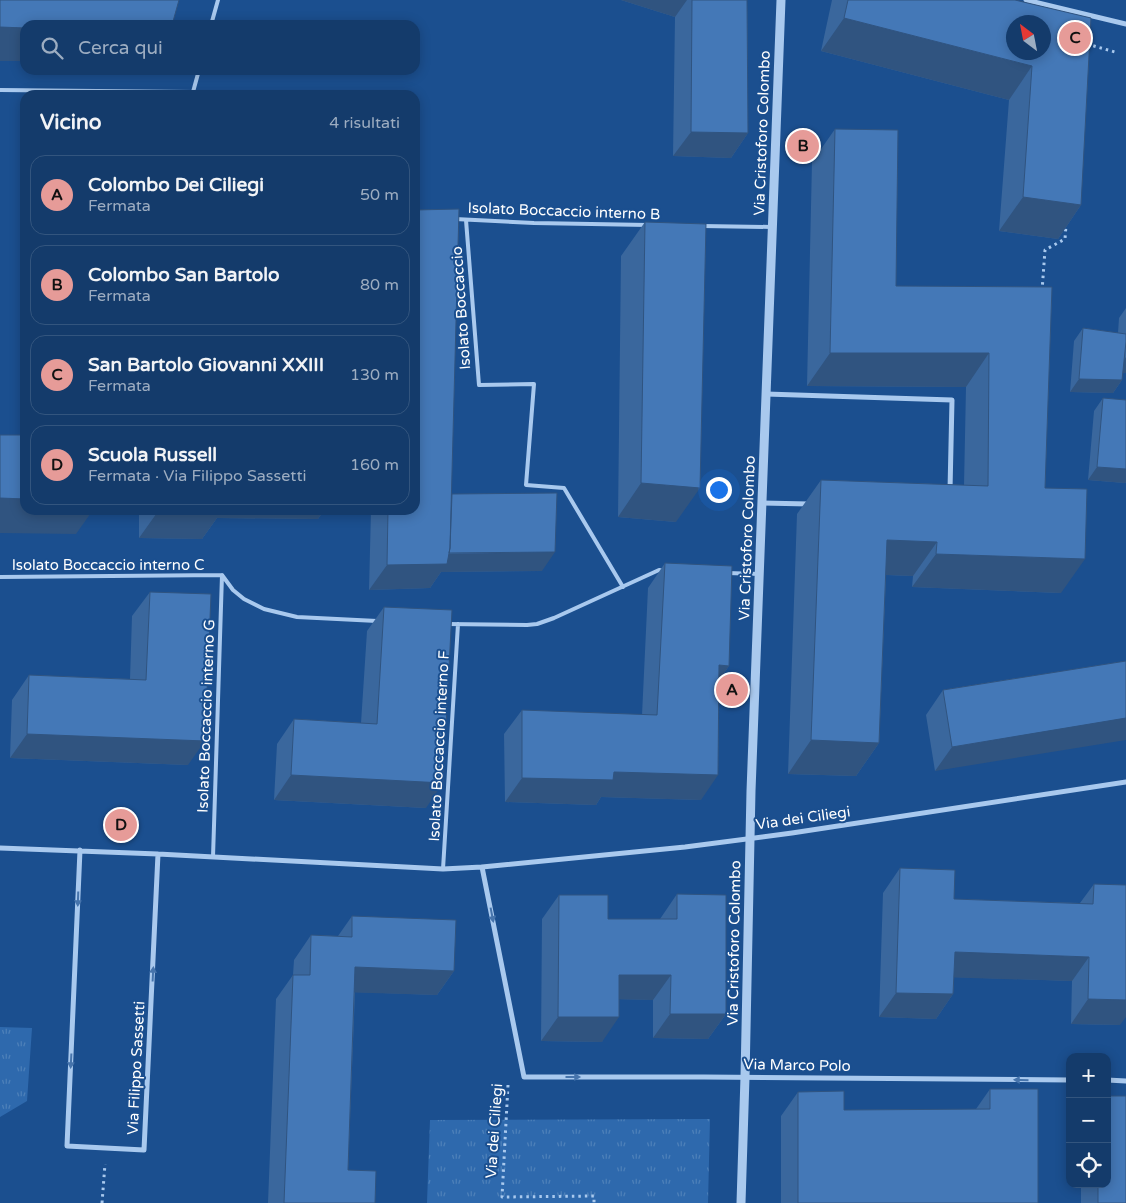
<!DOCTYPE html>
<html lang="it">
<head>
<meta charset="utf-8">
<style>
  body { margin:0; font-family:"Varela Round",sans-serif; background:#1d4271; color:#f1f3f6 }
  .controls { position:absolute; right:15px; bottom:15px; display:grid; overflow:hidden; border-radius:10px; box-shadow:0 2px 12px #0003 }
  .controls button { width:45px; height:45px; display:grid; place-items:center; padding:0; border:0; border-bottom:1px solid #33557e; background:#143b6b; color:#f1f3f6; font:25px sans-serif }
  .compass { position:absolute; left:1006px; top:15px; width:45px; height:45px; border-radius:50%; background:#143b6b; box-shadow:0 2px 12px #0003; rotate:328deg }
  .you { position:absolute; left:718px; top:489px; width:18px; height:18px; margin:-12px; border:4px solid #fff; border-radius:50%; background:#1a73e8; box-shadow:0 0 0 8px #1a73e833 }
  .badge { display:grid; place-items:center; width:32px; height:32px; border-radius:50%; background:#e69b98; color:#111; font-size:16px; font-weight:700 }
  .pin { position:absolute; translate:-50% -50%; border:2px solid #fff; box-shadow:0 1px 5px #0006 }
  .list { margin:0; padding:0; list-style:none }
  h2 { display:flex; justify-content:space-between; align-items:center; height:65px; margin:0; padding:0 20px; font-size:21px }
  h2 small { font-size:16px; font-weight:400; color:#9dadc1 }
  .list li { display:grid; grid-template-columns:32px 1fr auto; gap:15px; align-items:center; box-sizing:border-box; height:80px; margin:0 10px 10px; padding:0 10px; border:1px solid #33557e; border-radius:15px }
  .list b { display:block; font-size:19px; white-space:nowrap }
  .list p { margin:0; font-size:16px; white-space:nowrap; color:#9dadc1 }
  .list em { font-size:16px; font-style:normal; color:#9dadc1 }
  .icon { flex:none; width:28px; height:28px; fill:none; stroke:currentColor; stroke-width:2; stroke-linecap:round; stroke-linejoin:round }
  .map { position:relative; flex:none; width:1126px; height:1203px; overflow:hidden }
  .search { position:absolute; background:#143b6b; box-shadow:0 2px 12px #0003; left:20px; top:20px; width:400px; height:55px; display:flex; align-items:center; gap:12px; box-sizing:border-box; padding:0 18px; border-radius:15px; color:#9dadc1; font-size:19px }
  .panel { position:absolute; background:#143b6b; box-shadow:0 2px 12px #0003; left:20px; top:90px; width:400px; height:425px; border-radius:15px }
  .map>svg:first-child { display:block }
  .park { fill:url(#park-tufts) }
  .lines { fill:none; stroke-linecap:round; stroke-linejoin:round }
  .path { stroke:#a9c9ee; stroke-width:3; stroke-dasharray:2.5 4; stroke-linecap:butt }
  .service { stroke:#a9c9ee; stroke-width:4 }
  .minor { stroke:#a9c9ee; stroke-width:5 }
  .tertiary { stroke:#a9c9ee; stroke-width:9 }
  .wall { fill:#3a679d }
  .shaded-wall { fill:#305480 }
  .building { fill:#4478b7; stroke:#305480; fill-rule:evenodd }
  .oneway { fill:#4674ac }
  .labels { text-anchor:middle; dominant-baseline:central; stroke-width:4; stroke-linejoin:round; paint-order:stroke }
  .street-label { font-size:15px; fill:#fff; stroke:#1b4f8f }
</style>
</head>
<body>
<div class="map">
<svg width="1126" height="1203" viewBox="0 0 1126 1203">
  <defs>
    <pattern id="park-tufts" width="24" height="20" patternUnits="userSpaceOnUse" patternTransform="scale(1.25)"><rect width="24" height="20" fill="#2e69ad"/><path d="M3 7l-1-3M5 7V3M7 7l1-3M15 17l-1-3M17 17v-4M19 17l1-3" fill="none" stroke="#4d80b9"/></pattern>
  </defs>
  <rect width="100%" height="100%" fill="#1b4f8f"/>
  <path class="park" d="M 0,1027 L 32,1028 L 27,1101 L 0,1117 Z
    M 710,1119 L 708,1203 L 427,1203 L 430,1120 Z"/>
  <g class="lines">
    <path class="path" d="M 1087,44 L 1115,52
      M 1042,291 L 1045,250 L 1065,239 L 1066,225
      M 508,1085 L 502,1197 L 594,1196 L 594,1203
      M 102,1203 L 105,1164"/>
    <path class="service" d="M 211,25 L 218,0
      M 0,90 L 193,92
      M 197,95 L 193,92 L 199,70
      M 455,219 L 534,223 L 648,225
      M 466,220 L 479,385 L 534,384 L 526,485 L 564,488 L 623,587
      M 702,226 L 772,227
      M 727,573 L 760,574
      M 0,577 L 222,575 L 233,590 L 244,599 L 264,609 L 297,617 L 377,621
      M 446,624 L 527,625 L 537,624 L 554,618 L 659,570 L 665,571
      M 213,857 L 222,575
      M 443,869 L 458,624"/>
    <path class="minor" d="M 1026,0 L 1126,24
      M 766,394 L 952,400 L 950,490
      M 762,503 L 809,504
      M 0,848 L 158,854 L 443,869 L 482,867 L 685,847 L 792,833 L 1126,782
      M 80,850 L 67,1146 L 144,1150 L 158,854
      M 482,867 L 524,1077 L 704,1077 L 1070,1080
      M 1107,1080 L 1126,1081"/>
    <path class="tertiary" d="M 741,1203 L 745,1077 L 751,791 L 781,0"/>
  </g>
  <path class="wall" d="M 621,0 L 747,0 L 748,133 L 731,158 L 673,156 L 675,17 Z
    M 832,0 L 1015,0 L 1081,205 L 1058,239 L 999,231 L 1009,100 L 821,51 Z
    M 835,129 L 896,286 L 1052,287 L 1045,488 L 1061,593 L 912,587 L 913,576 L 886,575 L 879,743 L 856,776 L 788,774 L 797,514 L 821,480 L 964,485 L 966,387 L 807,386 L 812,162 Z
    M 645,222 L 676,522 L 618,517 L 621,256 Z
    M 1126,308 L 1126,373 L 1122,373 L 1122,380 L 1113,393 L 1070,392 L 1074,341 L 1083,328 L 1118,333 L 1119,318 Z
    M 1103,398 L 1126,400 L 1126,482 L 1125,483 L 1088,480 L 1094,411 Z
    M 452,494 L 542,571 L 441,572 L 430,588 L 369,590 L 371,510 L 415,510 Z
    M 139,510 L 324,510 L 318,519 L 217,518 L 202,539 L 139,538 Z
    M 665,563 L 729,666 L 719,680 L 701,800 L 601,797 L 596,805 L 505,802 L 504,734 L 522,710 L 642,715 L 648,588 Z
    M 150,592 L 188,765 L 10,758 L 12,700 L 29,675 L 130,679 L 132,616 Z
    M 384,607 L 426,808 L 274,800 L 277,744 L 294,719 L 361,723 L 367,631 Z
    M 1126,661 L 935,771 L 926,715 L 943,690 Z
    M 900,868 L 954,899 L 1080,903 L 1094,884 L 1120,1025 L 1071,1024 L 1072,981 L 954,977 L 953,994 L 936,1019 L 879,1017 L 883,893 Z
    M 677,894 L 726,1014 L 708,1039 L 653,1038 L 653,1000 L 619,999 L 602,1042 L 541,1041 L 542,919 L 559,895 L 608,919 L 660,919 Z
    M 352,916 L 454,971 L 437,995 L 355,992 L 348,1170 L 375,1203 L 268,1203 L 276,999 L 293,975 L 294,960 L 311,935 L 338,936 Z
    M 990,1089 L 1038,1203 L 781,1203 L 781,1116 L 798,1092 L 844,1110 L 976,1109 Z
    M 1081,1184 L 1107,1184 L 1126,1203 L 1081,1203 Z"/>
  <path class="shaded-wall" d="M 621,0 L 687,0 L 675,17 Z
    M 844,18 L 1032,66 L 1009,100 L 821,51 Z
    M 0,27 L 25,28 L 25,61 L 0,61 Z
    M 691,132 L 748,133 L 731,158 L 673,156 Z
    M 1023,197 L 1081,205 L 1058,239 L 999,231 Z
    M 830,353 L 989,353 L 966,387 L 807,386 Z
    M 1126,357 L 1126,373 L 1115,373 Z
    M 1079,379 L 1122,380 L 1113,393 L 1070,392 Z
    M 1097,467 L 1126,469 L 1126,482 L 1125,483 L 1088,480 Z
    M 641,483 L 700,488 L 676,522 L 618,517 Z
    M 0,498 L 25,499 L 25,510 L 93,510 L 76,534 L 0,533 Z
    M 159,510 L 324,510 L 318,519 L 217,518 L 202,539 L 139,538 Z
    M 887,540 L 937,542 L 913,576 L 863,574 Z
    M 555,552 L 542,571 L 441,572 L 430,588 L 369,590 L 387,565 L 446,554 Z
    M 936,554 L 1085,559 L 1061,593 L 912,587 Z
    M 719,665 L 729,666 L 712,690 Z
    M 1126,718 L 1126,740 L 935,771 L 952,747 Z
    M 27,734 L 205,741 L 188,765 L 10,758 Z
    M 811,740 L 879,743 L 856,776 L 788,774 Z
    M 614,772 L 718,775 L 701,800 L 601,797 L 596,805 L 505,802 L 522,778 Z
    M 291,775 L 443,783 L 426,808 L 274,800 Z
    M 955,952 L 1089,957 L 1072,981 L 938,977 Z
    M 355,967 L 454,971 L 437,995 L 338,992 Z
    M 619,975 L 671,975 L 653,1000 L 602,999 Z
    M 896,993 L 953,994 L 936,1019 L 879,1017 Z
    M 1088,999 L 1126,1000 L 1126,1017 L 1120,1025 L 1071,1024 Z
    M 670,1014 L 726,1014 L 708,1039 L 653,1038 Z
    M 558,1017 L 619,1017 L 602,1042 L 541,1041 Z"/>
  <path class="building" d="M 0,0 L 179,0 L 172,25 L 25,25 L 25,28 L 0,27 Z
    M 692,0 L 747,0 L 748,133 L 691,132 Z
    M 848,0 L 1015,0 L 1091,18 L 1081,205 L 1023,197 L 1032,66 L 844,18 ZM 1014,22 L 1044,22 L 1044,52 L 1014,52 Z
    M 835,129 L 898,130 L 896,286 L 1052,287 L 1045,488 L 1087,489 L 1085,559 L 936,554 L 937,542 L 887,540 L 879,743 L 811,740 L 821,480 L 988,486 L 989,353 L 830,353 Z
    M 459,209 L 450,548 L 447,564 L 387,565 L 388,510 L 415,510 L 415,210 Z
    M 645,222 L 706,224 L 700,488 L 641,483 Z
    M 1083,328 L 1126,334 L 1126,342 L 1122,380 L 1079,379 Z
    M 1103,398 L 1126,400 L 1126,469 L 1097,467 Z
    M 0,435 L 25,435 L 25,499 L 0,498 Z
    M 557,493 L 555,552 L 449,553 L 450,548 L 452,494 Z
    M 665,563 L 732,566 L 729,666 L 719,665 L 718,775 L 614,772 L 613,780 L 522,778 L 522,710 L 657,715 Z
    M 150,592 L 211,594 L 205,741 L 27,734 L 29,675 L 146,680 Z
    M 384,607 L 452,610 L 443,783 L 291,775 L 294,719 L 377,724 Z
    M 1126,661 L 1126,718 L 952,747 L 943,690 Z
    M 900,868 L 955,870 L 954,899 L 1093,904 L 1094,884 L 1126,885 L 1126,1000 L 1088,999 L 1089,957 L 955,952 L 953,994 L 896,993 Z
    M 677,894 L 726,895 L 726,1014 L 670,1014 L 671,975 L 619,975 L 619,1017 L 558,1017 L 559,895 L 608,895 L 608,919 L 677,919 Z
    M 352,916 L 456,920 L 454,971 L 355,967 L 348,1170 L 376,1171 L 375,1203 L 284,1203 L 293,975 L 310,975 L 311,935 L 352,937 Z
    M 990,1089 L 1038,1089 L 1038,1203 L 798,1203 L 798,1092 L 844,1091 L 844,1110 L 990,1109 Z
    M 1107,1096 L 1126,1096 L 1126,1203 L 1098,1203 L 1098,1184 L 1107,1184 Z"/>
  <defs><path id="oneway-solid" d="M-6-.8H1V-3.2L6.5 0L1 3.2V.8H-6Z" transform="scale(1.25)"/></defs>
  <g class="oneway">
    <use href="#oneway-solid" transform="translate(78 899) rotate(92)"/>
    <use href="#oneway-solid" transform="translate(492 915) rotate(79)"/>
    <use href="#oneway-solid" transform="translate(153 974) rotate(-87)"/>
    <use href="#oneway-solid" transform="translate(71 1061) rotate(93)"/>
    <use href="#oneway-solid" transform="translate(573 1077)"/>
    <use href="#oneway-solid" transform="translate(1021 1080) rotate(-179)"/>
  </g>
  <g class="labels">
    <g class="street-label">
      <text transform="translate(762 133) rotate(-88)">Via Cristoforo Colombo</text>
      <text transform="translate(564 211) rotate(2)">Isolato Boccaccio interno B</text>
      <text transform="translate(461 308) rotate(-94)">Isolato Boccaccio</text>
      <text transform="translate(747 538) rotate(-88)">Via Cristoforo Colombo</text>
      <text x="108" y="565">Isolato Boccaccio interno C</text>
      <text transform="translate(206 716) rotate(-88)">Isolato Boccaccio interno G</text>
      <text transform="translate(439 746) rotate(-87)">Isolato Boccaccio interno F</text>
      <text transform="translate(803 818) rotate(-8)">Via dei Ciliegi</text>
      <text transform="translate(734 943) rotate(-89)">Via Cristoforo Colombo</text>
      <text transform="translate(797 1065) rotate(1)">Via Marco Polo</text>
      <text transform="translate(136 1068) rotate(-87)">Via Filippo Sassetti</text>
      <text transform="translate(494 1131) rotate(-86)">Via dei Ciliegi</text>
    </g>
  </g>
</svg>
<div class="controls">
<button>+</button>
<button>−</button>
<button><svg class="icon" aria-label="locate" viewBox="0 0 24 24"><circle cx="12" cy="12" r="6"/><path d="M12 2v4M12 18v4M2 12h4M18 12h4"/></svg></button>
</div>
<svg class="compass" viewBox="-18 -18 36 36"><path d="M0-13l5 13h-10z" fill="#e53935"/><path d="M0 13l5-13h-10z" fill="#9dadc1"/></svg>
<div class="you"></div>
<div class="pin badge" style="left:732px;top:690px">A</div>
<div class="pin badge" style="left:803px;top:146px">B</div>
<div class="pin badge" style="left:1075px;top:38px">C</div>
<div class="pin badge" style="left:121px;top:825px">D</div>
<div class="search"><svg class="icon" aria-label="search" viewBox="0 0 24 24"><circle cx="10" cy="10" r="6"/><path d="M15 15l6 6"/></svg>Cerca qui</div>
<section class="panel">
<h2>Vicino<small>4 risultati</small></h2>
<ul class="list">
<li><span class="badge">A</span><div><b>Colombo Dei Ciliegi</b><p>Fermata</p></div><em>50 m</em></li>
<li><span class="badge">B</span><div><b>Colombo San Bartolo</b><p>Fermata</p></div><em>80 m</em></li>
<li><span class="badge">C</span><div><b>San Bartolo Giovanni XXIII</b><p>Fermata</p></div><em>130 m</em></li>
<li><span class="badge">D</span><div><b>Scuola Russell</b><p>Fermata · Via Filippo Sassetti</p></div><em>160 m</em></li>
</ul>
</section>
</div>
</body>
</html>
